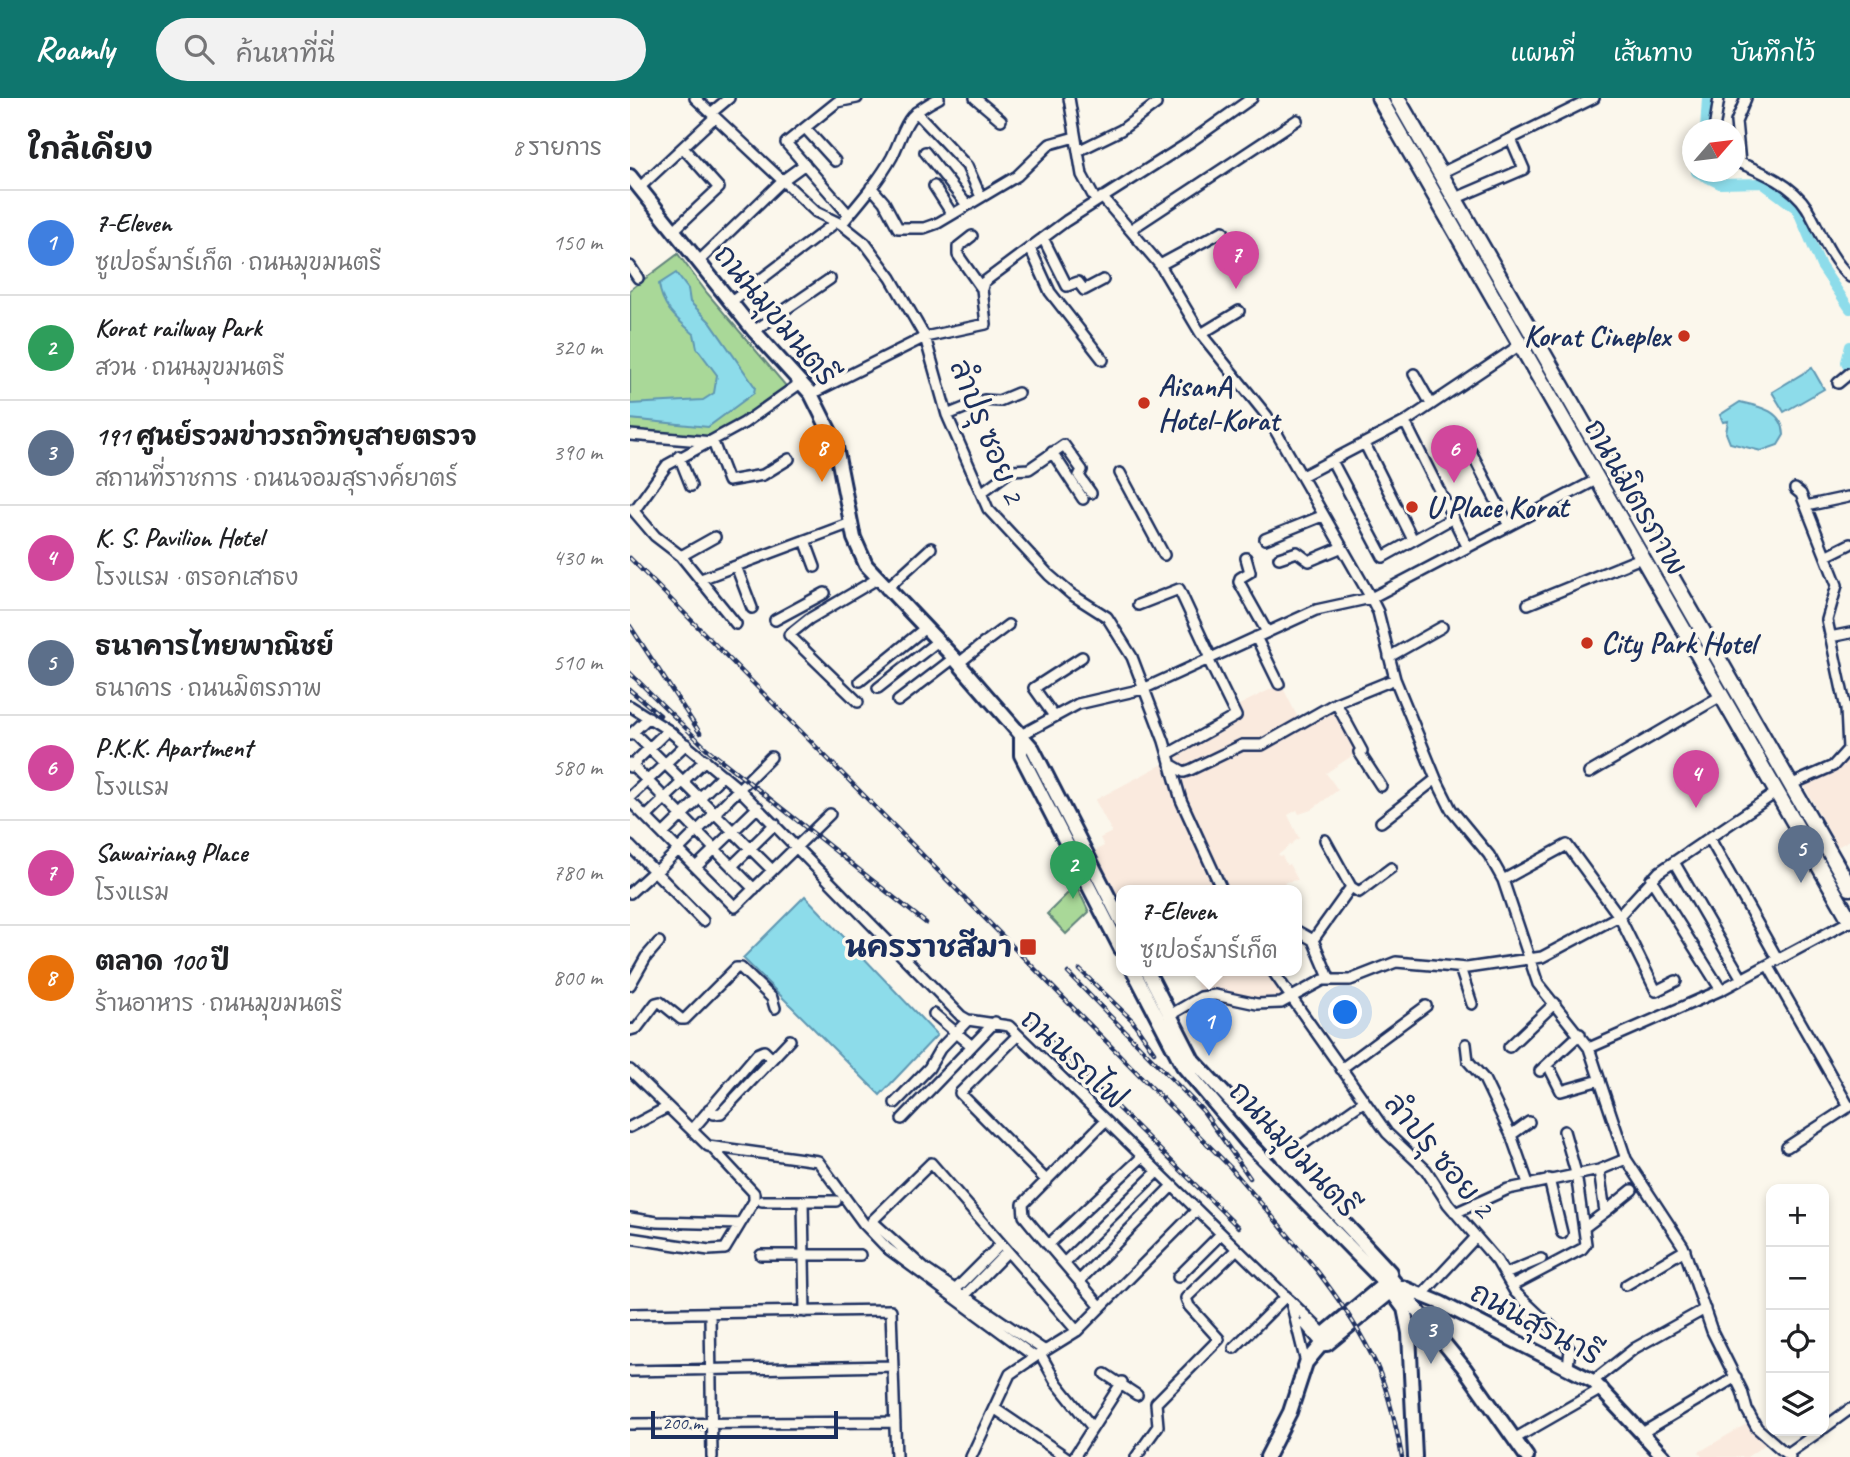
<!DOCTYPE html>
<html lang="th">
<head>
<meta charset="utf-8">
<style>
  body { margin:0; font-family:Caveat,"Playpen Sans Thai",sans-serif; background:#f2f2f2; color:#202124 }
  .controls { position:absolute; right:21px; bottom:21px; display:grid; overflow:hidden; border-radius:14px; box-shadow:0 4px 10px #0003 }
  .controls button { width:63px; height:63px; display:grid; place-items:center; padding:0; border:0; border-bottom:2px solid #e0e0e0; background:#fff; color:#202124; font:35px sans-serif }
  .compass { position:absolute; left:1052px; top:21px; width:63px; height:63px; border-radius:50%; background:#fff; box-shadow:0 4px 10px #0003; rotate:62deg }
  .scale { position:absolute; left:21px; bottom:18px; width:187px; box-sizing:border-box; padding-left:7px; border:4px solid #1b2f5e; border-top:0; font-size:19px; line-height:24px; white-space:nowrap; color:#1b2f5e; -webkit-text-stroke:5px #fbf7ec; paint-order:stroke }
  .you { position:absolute; left:716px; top:915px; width:24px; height:24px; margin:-18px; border:5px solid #fff; border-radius:50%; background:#1a73e8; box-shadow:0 0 0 10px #1a73e833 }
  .badge { display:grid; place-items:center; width:46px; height:46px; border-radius:50%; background:#0f766e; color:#fff; font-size:23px; font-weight:700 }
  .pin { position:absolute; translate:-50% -58px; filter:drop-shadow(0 2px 4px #0008) }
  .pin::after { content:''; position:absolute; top:37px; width:24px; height:21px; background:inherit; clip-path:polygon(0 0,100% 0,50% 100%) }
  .popup { position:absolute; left:486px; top:787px; width:186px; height:91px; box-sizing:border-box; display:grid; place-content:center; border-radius:14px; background:#fff; filter:drop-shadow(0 2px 5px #0005); font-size:23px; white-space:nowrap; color:#757577 }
  .popup b { font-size:26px; color:#202124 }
  .popup::after { content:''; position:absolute; left:50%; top:100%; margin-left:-14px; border:14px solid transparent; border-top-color:#fff }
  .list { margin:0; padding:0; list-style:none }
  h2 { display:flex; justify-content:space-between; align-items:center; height:91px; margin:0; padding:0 28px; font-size:30px }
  h2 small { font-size:23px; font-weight:400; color:#757577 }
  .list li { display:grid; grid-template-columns:46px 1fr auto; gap:21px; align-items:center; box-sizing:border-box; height:105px; padding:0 28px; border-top:2px solid #e0e0e0 }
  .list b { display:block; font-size:26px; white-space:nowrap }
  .list p { margin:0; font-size:23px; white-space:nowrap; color:#757577 }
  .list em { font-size:23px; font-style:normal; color:#757577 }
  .icon { flex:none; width:38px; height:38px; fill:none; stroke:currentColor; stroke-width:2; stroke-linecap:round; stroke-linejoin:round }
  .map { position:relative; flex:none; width:1220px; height:1359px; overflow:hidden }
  header { display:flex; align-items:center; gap:42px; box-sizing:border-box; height:98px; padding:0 35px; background:#0f766e; color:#fff }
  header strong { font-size:33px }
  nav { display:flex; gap:38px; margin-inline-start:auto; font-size:24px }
  .search { width:490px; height:63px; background:#f2f2f2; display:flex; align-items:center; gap:18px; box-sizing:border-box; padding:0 24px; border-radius:38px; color:#757577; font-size:26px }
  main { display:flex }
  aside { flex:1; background:#fff }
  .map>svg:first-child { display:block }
  .built { fill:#faeade }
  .green { fill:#a9d898; stroke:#62847b; stroke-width:2 }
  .water { fill:#8ddcea; stroke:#5f97b2; stroke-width:2 }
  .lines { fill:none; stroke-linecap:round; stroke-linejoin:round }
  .river { stroke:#8ddcea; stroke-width:10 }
  .minor-casing { stroke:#1b2f5e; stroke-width:14 }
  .major-casing { stroke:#1b2f5e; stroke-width:18 }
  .highway-casing { stroke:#1b2f5e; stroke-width:19 }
  .minor { stroke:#fbf7ec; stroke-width:9 }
  .major { stroke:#fbf7ec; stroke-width:12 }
  .highway { stroke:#fbf7ec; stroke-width:14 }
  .rail-casing { stroke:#1b2f5e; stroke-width:4.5 }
  .rail { stroke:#fbf7ec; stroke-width:2; stroke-dasharray:5; stroke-linecap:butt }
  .poi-dot { fill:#c8321e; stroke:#fbf7ec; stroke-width:2.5 }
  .labels { text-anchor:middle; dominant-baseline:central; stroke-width:7; stroke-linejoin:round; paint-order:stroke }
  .street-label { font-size:30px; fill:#1b2f5e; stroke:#fbf7ec }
  .poi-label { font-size:30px; font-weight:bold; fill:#1b2f5e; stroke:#fbf7ec; text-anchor:start }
</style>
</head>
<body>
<header>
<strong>Roamly</strong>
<div class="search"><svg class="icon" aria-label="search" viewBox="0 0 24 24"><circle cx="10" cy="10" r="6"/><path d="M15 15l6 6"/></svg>ค้นหาที่นี่</div>
<nav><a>แผนที่</a><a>เส้นทาง</a><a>บันทึกไว้</a></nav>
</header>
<main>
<aside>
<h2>ใกล้เคียง<small>8 รายการ</small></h2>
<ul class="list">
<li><span class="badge" style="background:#3f7fe0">1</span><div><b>7-Eleven</b><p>ซูเปอร์มาร์เก็ต · ถนนมุขมนตรี</p></div><em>150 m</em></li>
<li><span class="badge" style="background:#2e9e5b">2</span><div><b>Korat railway Park</b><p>สวน · ถนนมุขมนตรี</p></div><em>320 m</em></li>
<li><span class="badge" style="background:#5c6f8a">3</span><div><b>191 ศูนย์รวมข่าวรถวิทยุสายตรวจ</b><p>สถานที่ราชการ · ถนนจอมสุรางค์ยาตร์</p></div><em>390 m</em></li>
<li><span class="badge" style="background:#d1479c">4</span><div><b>K. S. Pavilion Hotel</b><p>โรงแรม · ตรอกเสาธง</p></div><em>430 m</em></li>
<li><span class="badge" style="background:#5c6f8a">5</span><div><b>ธนาคารไทยพาณิชย์</b><p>ธนาคาร · ถนนมิตรภาพ</p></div><em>510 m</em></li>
<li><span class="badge" style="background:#d1479c">6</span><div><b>P.K.K. Apartment</b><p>โรงแรม</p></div><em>580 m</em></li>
<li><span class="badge" style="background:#d1479c">7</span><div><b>Sawairiang Place</b><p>โรงแรม</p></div><em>780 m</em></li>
<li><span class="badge" style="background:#e8710a">8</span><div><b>ตลาด 100 ปี</b><p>ร้านอาหาร · ถนนมุขมนตรี</p></div><em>800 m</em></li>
</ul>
</aside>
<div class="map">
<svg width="1220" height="1359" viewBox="0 0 1220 1359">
  <rect width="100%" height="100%" fill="#fbf7ec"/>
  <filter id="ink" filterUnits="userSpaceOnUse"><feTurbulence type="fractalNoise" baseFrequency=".0143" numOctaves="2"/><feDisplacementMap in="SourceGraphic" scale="14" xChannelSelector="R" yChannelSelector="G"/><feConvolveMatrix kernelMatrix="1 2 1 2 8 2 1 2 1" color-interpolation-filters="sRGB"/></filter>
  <g filter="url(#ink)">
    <path class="built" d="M 651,586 L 672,628 L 705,609 L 728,650 L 725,656 L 696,675 L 708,692 L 681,712 L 669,716 L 667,712 L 658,717 L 669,740 L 648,757 L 652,758 L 657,767 L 659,766 L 668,782 L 655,784 L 654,789 L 649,792 L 596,792 L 554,699 L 541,656 L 603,623 L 603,610 Z
      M 1220,653 L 1220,742 L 1207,749 L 1172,684 Z
      M 535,665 L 567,752 L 587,792 L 491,792 L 491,812 L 461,755 L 474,748 L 470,740 L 482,734 L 465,702 Z
      M 563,872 L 637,872 L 658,898 L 635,903 L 583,893 L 569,895 Z
      M 1120,1324 L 1139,1344 L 1117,1359 L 1072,1359 L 1069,1354 Z"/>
    <path class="green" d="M 48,156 L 77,195 L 156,288 L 82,341 L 0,332 L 0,192 Z
      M 446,787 L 459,814 L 436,836 L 417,816 Z"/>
    <path class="water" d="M 46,175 L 58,191 L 60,204 L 80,224 L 125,289 L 124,295 L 78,329 L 0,321 L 0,306 L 73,302 L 84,295 L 87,277 L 67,250 L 64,236 C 48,222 32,210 29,186 Z
      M 1182,270 L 1194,291 L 1154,314 L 1142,294 Z
      M 1110,304 C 1128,308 1153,312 1154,337 L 1148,347 L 1131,353 L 1100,345 L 1096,335 L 1098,323 L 1093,324 L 1090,317 Z
      M 175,798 L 307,937 L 250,997 L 113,860 Z"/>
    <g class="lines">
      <path class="river" d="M 1075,32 L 1077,0
        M 1066,74 L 1090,86 L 1132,85 L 1167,111 L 1191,168 L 1220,211
        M 1220,248 L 1216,264 L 1220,275"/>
      <g class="minor-casing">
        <path id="minor" d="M 65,0 L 186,114 L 211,126 L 235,145 L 261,180 L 295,239 L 317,317 L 358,411 L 419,477 L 441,496 L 477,519 L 502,559 L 534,643 L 551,702 L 592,792
          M 345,0 L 371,22
          M 439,0 L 452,77 L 466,103
          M 286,14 L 337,68 L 351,99
          M 81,15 L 99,0
          M 175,30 L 205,63
          M 1084,32 L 1089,0
          M 448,53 L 491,32 L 526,6
          M 295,54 L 337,107
          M 1104,65 L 1110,65 C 1133,74 1163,87 1177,110 C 1191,134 1198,158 1220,179
          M 1110,65 L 1106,24 L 1116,0
          M 809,76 L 964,0
          M 304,88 L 322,116
          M 241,89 L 254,104 L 268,130 L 294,130 L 308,125 L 387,78 L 420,46 L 445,39
          M 9,90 L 85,19
          M 472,99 L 530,167 L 571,236 L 637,318 L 741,500 L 748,514 L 765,581 L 806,681 L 821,711 L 859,757 L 873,782 L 908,886 L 959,950 L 996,1061 L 1053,1148 L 1082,1233 L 1112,1293 L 1117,1312 L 1127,1330 L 1160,1359
          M 824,101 L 894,71 L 881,41
          M 219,117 L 156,45 L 207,4 L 227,0
          M 215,122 C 231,103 250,81 262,59 C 278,26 272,19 309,0
          M 500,132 L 667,22
          M 43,133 L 89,90 L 54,51
          M 342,138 L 328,149 L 328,157 L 352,191
          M 413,140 L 437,188 L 448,184 L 454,192 L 473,182
          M 400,150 L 420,194 L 473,262
          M 68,164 L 153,82 L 175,66
          M 530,167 L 593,133
          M 0,168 L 8,180
          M 101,204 L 205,125
          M 124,233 L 200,181
          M 571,236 L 609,213
          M 784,276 L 801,306
          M 1208,285 L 1220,275
          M 181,296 L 295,239 L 356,226 L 352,191 L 354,184 L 436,123 L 560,44 L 622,0
          M 317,317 L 354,302 L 369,303 L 388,295
          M 775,324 L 837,448
          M 0,337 L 83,344 L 98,383 L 133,377 L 159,361
          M 834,340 L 878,426
          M 735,346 L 783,442
          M 422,354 L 453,401
          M 49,358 L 61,388
          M 702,363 L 753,459 L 823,420
          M 490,375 L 534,457
          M 672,378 L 775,324 L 890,247
          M 1165,391 L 1171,396 L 1207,487 L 1197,522 L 1216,611 L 1218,651
          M 351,395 L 382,372 L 399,371 L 434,347 L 452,372 L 449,378 L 461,395
          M 1176,408 L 1218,399
          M 2,411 L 25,438 L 51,458 L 106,526
          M 4,413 L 37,367 L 114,325 L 172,284
          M 635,441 L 692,418
          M 175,442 L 185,469
          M 51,458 L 85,439
          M 1196,458 L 1220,446
          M 616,460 L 620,474 L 610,480 L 609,484 L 637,534
          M 649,460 L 667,454 L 679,463 L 710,450
          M 106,468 L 122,510
          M 71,481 L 221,425
          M 256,491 L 301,450
          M 898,506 L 1011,460
          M 508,507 L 549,491 L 581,560
          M 145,522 L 195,495
          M 626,539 L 649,586
          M 1200,539 L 1220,535
          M 358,542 L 378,527
          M 759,559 L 812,529
          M 329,565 L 354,545
          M 230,583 L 294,531
          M 248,590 L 308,543
          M 268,603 L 324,560
          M 228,604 L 159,537 L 179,521 L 247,481
          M 706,605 L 732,653
          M 0,608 L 38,632 L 110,692 L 331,918 L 338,922 L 379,928 L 694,1236
          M 424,618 L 404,590 L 452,559
          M 3,634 L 142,772
          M 0,637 L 19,619
          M 391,637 L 448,606 L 513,591 L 686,512 L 741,500 L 966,382
          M 729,654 L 751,688
          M 538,656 L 606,618 L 578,561
          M 0,665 L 124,791
          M 540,666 L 554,674 L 560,672 L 612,647 L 632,647 L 706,605 L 765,581
          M 0,669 L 38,632
          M 959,675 L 1091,598
          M 1160,687 L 1203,668 L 1220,649
          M 0,699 L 56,646
          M 0,703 L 105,809 L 200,716
          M 16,719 L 75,662
          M 751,724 L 806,681
          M 33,736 L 93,677
          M 1080,741 L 1148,862
          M 695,742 L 721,789 L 683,842 L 700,882
          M 0,748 L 73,823
          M 1044,764 L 1112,881
          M 102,768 L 145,726
          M 66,769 L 128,709
          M 25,775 L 141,659
          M 1021,781 L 1091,892
          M 873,782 L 937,747 L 989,818 L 1026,893 L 1046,883
          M 721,789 L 729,794 L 761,770
          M 0,795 L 24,773
          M 667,833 L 683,842
          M 1138,867 L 1219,1009
          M 830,870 L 842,906
          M 642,872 L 757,1035 L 796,1072 L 818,1106 L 867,1163 L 885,1194 L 927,1234 L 940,1252 L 938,1268
          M 0,887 L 16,859 L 29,844
          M 304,916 L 342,948
          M 540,917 L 571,899 L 585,897 L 627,906 L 651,905 L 693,882 L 720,882 L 766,864 L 837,870 L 912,859 L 989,818 L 1029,774 L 1147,694
          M 0,932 L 7,930 L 26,905 L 30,904 L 51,921 L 55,921 L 106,870 L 111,870 L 142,900 L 145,910
          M 388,937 L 330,995 L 417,1083
          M 836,946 L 838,963 L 854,981 L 881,1037
          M 879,949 L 925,905
          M 959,950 L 1091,892 L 1220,823
          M 711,971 L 796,908
          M 0,972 L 78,1048 L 188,1063 L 234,1126 L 257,1150 L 405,1259 L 447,1233 L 567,1112
          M 910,973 L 950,936
          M 921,973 L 931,993 L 970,982
          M 265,1005 L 299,970 L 310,951 L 338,922
          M 79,1011 L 84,1016 L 91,1015 L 160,942
          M 272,1021 L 365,924
          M 0,1029 L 38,1009
          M 62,1032 L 127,956 L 134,953 L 142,961
          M 1157,1049 L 1220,1008
          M 652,1061 L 733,1004
          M 919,1081 L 932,1135
          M 898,1085 L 881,1037 L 899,1024
          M 132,1103 L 206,1103
          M 173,1103 L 175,1214
          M 975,1114 L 1002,1092
          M 825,1115 L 878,1091 L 969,1072 L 996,1061
          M 0,1120 L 27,1124 L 110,1126
          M 955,1129 L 975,1114 L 969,1072
          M 0,1140 L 79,1152 L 95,1151 L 124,1103 L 124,1095 L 83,1051
          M 418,1147 L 512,1059
          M 131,1157 L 230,1157
          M 434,1165 L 527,1074
          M 875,1176 L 911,1161
          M 548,1179 L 591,1136
          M 449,1183 L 542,1088
          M 996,1187 L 1055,1152
          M 882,1188 L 952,1151 L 956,1146 L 946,1075 L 934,1033
          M 325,1192 L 370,1147
          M 792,1197 L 846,1139
          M 334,1198 L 377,1154
          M 661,1204 L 676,1265
          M 471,1209 L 403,1129 L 394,1118 L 393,1106 L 475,1023
          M 0,1216 L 261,1212 L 266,1359
          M 80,1216 L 82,1359
          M 674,1225 L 692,1246
          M 604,1250 L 656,1198
          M 415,1253 L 295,1171 L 242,1123 L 301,1065 L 447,1233
          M 411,1257 L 426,1284 L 462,1329
          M 0,1273 L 263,1268
          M 475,1276 L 507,1297
          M 963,1283 L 1005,1250 L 1075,1211
          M 364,1310 L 436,1359
          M 0,1326 L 265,1324
          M 1194,1330 L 1220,1311
          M 1012,1335 L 1106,1279
          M 884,1341 L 973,1290
          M 1157,1356 L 1190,1333
          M 341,1359 L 380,1276 L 405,1259
          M 444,1359 L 492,1284
          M 506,1359 L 528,1328 L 526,1305 L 589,1241 L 559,1208 L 556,1200 L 607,1151"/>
      </g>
      <g class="major-casing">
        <path id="major" d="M 0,78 L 124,233 L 181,296 L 205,344 L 224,440 L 236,467 L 324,560 L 403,651 L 491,823
          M 391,637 L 391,657 L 491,851
          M 503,872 L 553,968 L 617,1044 L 755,1185 L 775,1212
          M 517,872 L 563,962 L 760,1174 L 761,1180 L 835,1271 L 897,1359
          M 772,1189 L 811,1205 L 963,1283 L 1034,1359
          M 773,1205 L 779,1235 L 785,1359
          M 692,1246 L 697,1246 L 768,1188
          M 637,1359 L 660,1314 L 676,1265 L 692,1246 L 694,1236 L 761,1180"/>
      </g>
      <g class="highway-casing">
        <path id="highway" d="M 749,0 L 1220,822
          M 767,0 L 1220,790"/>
      </g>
      <use href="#minor" class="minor"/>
      <use href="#major" class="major"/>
      <use href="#highway" class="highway"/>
      <g class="rail-casing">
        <path id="rail" d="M 0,460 L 600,1069 C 652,1131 711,1192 746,1266 C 759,1295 766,1328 772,1359
          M 0,528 L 70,635
          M 0,575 L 76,650 L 296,825
          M 0,592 L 30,617
          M 450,872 L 502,922 L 524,954
          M 438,875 L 573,1013 L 620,1080
          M 401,924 L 608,1129"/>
      </g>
      <use href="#rail" class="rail"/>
    </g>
  </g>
  <g class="poi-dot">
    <circle cx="1054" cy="238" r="7"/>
    <circle cx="514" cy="305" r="7"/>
    <circle cx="782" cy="409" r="7"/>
    <circle cx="957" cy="545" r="7"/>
    <rect x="389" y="840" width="18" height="18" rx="3.5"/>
  </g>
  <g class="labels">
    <g class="street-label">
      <text transform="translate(146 217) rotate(50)">ถนนมุขมนตรี</text>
      <text transform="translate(357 333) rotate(68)">ลำปรุ ซอย 2</text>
      <text transform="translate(1006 399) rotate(60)">ถนนมิตรภาพ</text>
      <text transform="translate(444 961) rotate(43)">ถนนรถไฟ</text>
      <text transform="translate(664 1051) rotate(47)">ถนนมุขมนตรี</text>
      <text transform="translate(809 1057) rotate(50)">ลำปรุ ซอย 2</text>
      <text transform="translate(906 1225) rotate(28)">ถนนสุรนารี</text>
    </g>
    <g class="poi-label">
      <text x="1040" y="238" text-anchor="end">Korat Cineplex</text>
      <text x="528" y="288">AisanA<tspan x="528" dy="34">Hotel-Korat</tspan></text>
      <text x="796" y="409">U Place Korat</text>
      <text x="971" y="545">City Park Hotel</text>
      <text x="382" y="849" text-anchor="end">นครราชสีมา</text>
    </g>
  </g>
</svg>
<div class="controls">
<button>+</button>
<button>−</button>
<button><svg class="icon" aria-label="locate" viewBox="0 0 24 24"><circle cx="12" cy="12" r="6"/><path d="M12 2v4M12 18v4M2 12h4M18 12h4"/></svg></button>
<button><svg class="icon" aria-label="layers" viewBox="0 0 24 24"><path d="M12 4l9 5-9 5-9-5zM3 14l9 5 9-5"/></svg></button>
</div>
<svg class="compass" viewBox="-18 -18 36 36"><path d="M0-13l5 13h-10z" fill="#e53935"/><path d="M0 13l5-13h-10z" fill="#757577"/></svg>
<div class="scale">200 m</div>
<div class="you"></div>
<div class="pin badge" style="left:579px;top:958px;background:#3f7fe0">1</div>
<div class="popup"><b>7-Eleven</b>ซูเปอร์มาร์เก็ต</div>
<div class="pin badge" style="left:443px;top:801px;background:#2e9e5b">2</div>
<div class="pin badge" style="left:801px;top:1266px;background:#5c6f8a">3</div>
<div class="pin badge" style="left:1066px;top:710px;background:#d1479c">4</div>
<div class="pin badge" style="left:1171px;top:785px;background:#5c6f8a">5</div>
<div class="pin badge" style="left:824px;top:385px;background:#d1479c">6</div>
<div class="pin badge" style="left:606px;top:191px;background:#d1479c">7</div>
<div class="pin badge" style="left:192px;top:384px;background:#e8710a">8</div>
</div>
</main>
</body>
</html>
